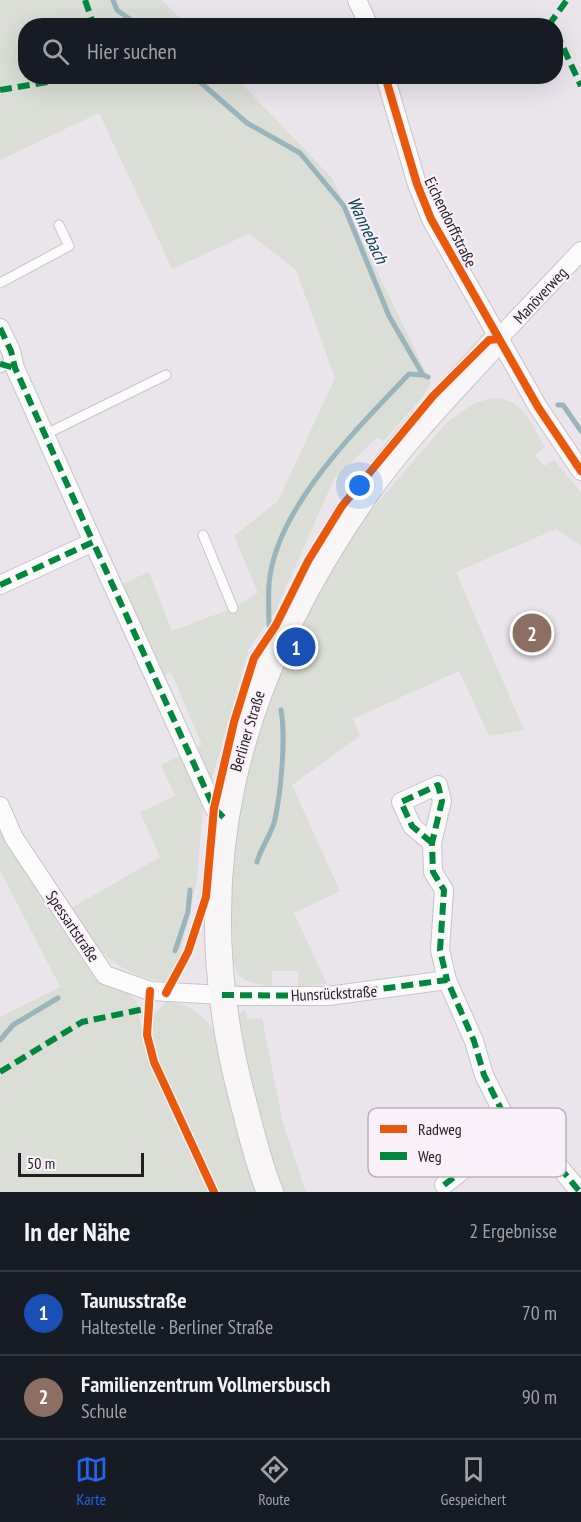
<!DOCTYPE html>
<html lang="de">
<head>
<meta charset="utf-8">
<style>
  body { margin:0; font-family:"PT Sans Narrow",sans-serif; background:#242831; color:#f1f3f6 }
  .scale { position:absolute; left:18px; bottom:15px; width:126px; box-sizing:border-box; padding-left:6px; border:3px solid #211d21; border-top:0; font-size:16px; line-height:21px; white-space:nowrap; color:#211d21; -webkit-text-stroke:4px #faf0fa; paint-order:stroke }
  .you { position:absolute; left:360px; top:486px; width:21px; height:21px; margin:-15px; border:4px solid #fff; border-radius:50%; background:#1a73e8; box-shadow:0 0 0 9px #1a73e833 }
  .badge { display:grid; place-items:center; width:39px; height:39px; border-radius:50%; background:#2563eb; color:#fff; font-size:20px; font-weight:700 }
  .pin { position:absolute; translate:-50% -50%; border:3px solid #fff; box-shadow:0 2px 6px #0006 }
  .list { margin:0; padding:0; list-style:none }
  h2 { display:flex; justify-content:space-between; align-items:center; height:78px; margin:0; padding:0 24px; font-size:26px }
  h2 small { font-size:20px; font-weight:400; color:#9ea1a6 }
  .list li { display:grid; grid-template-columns:39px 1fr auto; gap:18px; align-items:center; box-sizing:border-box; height:84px; padding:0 24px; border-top:2px solid #363941 }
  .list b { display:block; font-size:22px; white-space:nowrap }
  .list p { margin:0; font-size:20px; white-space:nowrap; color:#9ea1a6 }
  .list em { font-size:20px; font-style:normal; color:#9ea1a6 }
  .icon { flex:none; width:33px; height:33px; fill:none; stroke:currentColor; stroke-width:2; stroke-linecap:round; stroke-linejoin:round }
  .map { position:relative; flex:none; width:581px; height:1192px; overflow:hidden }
  .search { position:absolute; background:#171b24; box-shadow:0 6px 24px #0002; left:18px; right:18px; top:18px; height:66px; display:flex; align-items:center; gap:15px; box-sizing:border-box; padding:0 21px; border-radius:24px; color:#9ea1a6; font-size:22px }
  .sheet { height:246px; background:#171b24 }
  nav { display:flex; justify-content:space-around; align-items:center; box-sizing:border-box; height:84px; border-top:2px solid #363941; background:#171b24; font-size:16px; color:#9ea1a6 }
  nav a { display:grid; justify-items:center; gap:3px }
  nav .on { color:#2563eb }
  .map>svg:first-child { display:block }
  .green { fill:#dbded6 }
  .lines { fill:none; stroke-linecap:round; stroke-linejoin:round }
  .stream { stroke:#99b5bb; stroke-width:5 }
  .lane-casing { stroke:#c7c3c7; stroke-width:11 }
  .street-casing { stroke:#c7c3c7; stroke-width:20 }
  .secondary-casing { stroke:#c7c3c7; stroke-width:28 }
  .lane { stroke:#fcfbfc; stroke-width:9 }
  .street { stroke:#fcfbfc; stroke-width:18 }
  .secondary { stroke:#f9f6f8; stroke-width:26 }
  .quiet { stroke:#00873e; stroke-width:6; stroke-dasharray:12 6; stroke-linecap:butt }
  .cycleway-casing { stroke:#faf0fa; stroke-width:11 }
  .cycleway { stroke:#e8590c; stroke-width:8 }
  .labels { text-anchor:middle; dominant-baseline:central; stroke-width:4.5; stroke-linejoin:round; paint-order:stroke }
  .street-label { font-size:16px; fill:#211d21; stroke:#faf0fa }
  .water-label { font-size:18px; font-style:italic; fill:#064951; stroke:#faf0fa }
  .key { fill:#faf0fa; stroke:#b9b1b9; stroke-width:1.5 }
  .key-label { font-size:16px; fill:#211d21 }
</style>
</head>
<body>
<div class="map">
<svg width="581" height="1192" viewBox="0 0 581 1192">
  <rect width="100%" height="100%" fill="#eae5eb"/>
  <path class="green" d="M 0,0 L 162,0 L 187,25 L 26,26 L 26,76 L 235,77 L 332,178 L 431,383 L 424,395 L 384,441 L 376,438 L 334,479 L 276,610 L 249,649 L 210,786 L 204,795 L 197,880 L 178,964 L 165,982 C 112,973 99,949 66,911 L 160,857 L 140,812 L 175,796 L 161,765 L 202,745 L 171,672 L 158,678 L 117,586 L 149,572 L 172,631 L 233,608 L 258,593 L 234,536 L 278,501 L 335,378 L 296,270 L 249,234 L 172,269 L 99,113 L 0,160 Z
    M 491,398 C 522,397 531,424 545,447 L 535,455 L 544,466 L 554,460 L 581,492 L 581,546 L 556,529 L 456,572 L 524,730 L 489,736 L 459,671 L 353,719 L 360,736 L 292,785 L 340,891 L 294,913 L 327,984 L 298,986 L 298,971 L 272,971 L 272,986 C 254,983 237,983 234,963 L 231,889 L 233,854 L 253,736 L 267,702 L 302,631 L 309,606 L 341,545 L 447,422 L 473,404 Z
    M 0,806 L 105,974 L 137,1001 L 144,1045 L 152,1069 L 209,1192 L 0,1192 L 0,1017 L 60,987 L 0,870 Z
    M 167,1001 C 193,1005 205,1016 218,1037 L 261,1192 L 218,1192 L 151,1043 L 152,1017 Z
    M 245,1009 L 248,1019 L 262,1018 L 283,1123 L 306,1192 L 279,1192 L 268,1157 L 238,1015 Z"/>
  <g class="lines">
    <path class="stream" d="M 113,0 L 117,10 L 139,26
      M 193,76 L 247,123 L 300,153 L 344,206 L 389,316 L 423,375 L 428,377
      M 558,405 L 563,405 L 581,431
      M 269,625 C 269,612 268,598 269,584 C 275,508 358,428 409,374 L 423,375
      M 257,862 C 261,847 272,834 275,819 C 281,791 286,738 281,710
      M 175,951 L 188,912 L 190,890
      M 0,1040 L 13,1025 L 58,998"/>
    <g class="lane-casing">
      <path id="lane" d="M 0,283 L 69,246 L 59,225
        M 0,368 L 4,366
        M 46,434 L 166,375
        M 203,535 L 233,608"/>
    </g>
    <g class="street-casing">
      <path id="street" d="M 357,0 L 369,26
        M 385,76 L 417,184 L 431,219 L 538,407 L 581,471
        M 0,328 L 11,351 L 15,368 L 93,542
        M 498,339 L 581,251
        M 0,585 L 93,542 L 214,808 L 224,818
        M 0,806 L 14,838 L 105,975 L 150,991 L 241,996 L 328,996 L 447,980 L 474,1041 L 484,1075 L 502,1111 L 514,1130 L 551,1157 L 580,1192
        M 432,843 L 412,826 L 401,802 L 438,785 L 442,801 L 432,843 L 433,872 L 444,890 L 440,950 L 447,980
        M 444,1185 L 514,1130"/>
    </g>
    <g class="secondary-casing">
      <path id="secondary" d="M 270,1192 C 258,1163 251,1132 243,1101 C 182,874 235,679 368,490 C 406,436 454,388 498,339"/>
    </g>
    <use href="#lane" class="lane"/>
    <use href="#street" class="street"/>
    <use href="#secondary" class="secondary"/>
    <path class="quiet" d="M 85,0 L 94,26
      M 552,26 L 551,22 L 567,0
      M 556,32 L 581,86
      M 0,90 L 84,76
      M 0,328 L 11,351 L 15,368 L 93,542
      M 0,364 L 15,368
      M 0,585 L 93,542 L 214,808 L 224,818
      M 432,843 L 412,826 L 401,802 L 438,785 L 442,801 L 432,843 L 433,872 L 444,890 L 440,950 L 447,980
      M 222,995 L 328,996 L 447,980 L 474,1041 L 484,1075 L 502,1111 L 514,1130 L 551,1157 L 580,1192
      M 0,1072 L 82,1022 L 149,1008
      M 444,1185 L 514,1130"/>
    <g class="cycleway-casing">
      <path id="cycleway" d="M 385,76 L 417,184 L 431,219 L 538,407 L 581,471
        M 150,991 L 147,1035 L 154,1062 L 214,1192
        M 166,993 L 188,952 L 206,897 L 214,808 L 234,722 L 254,658 L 276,625 L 308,561 L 342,506 L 433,396 L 489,340 L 498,339"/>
    </g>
    <use href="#cycleway" class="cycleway"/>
  </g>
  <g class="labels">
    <g class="street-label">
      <text transform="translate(451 222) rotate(64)">Eichendorffstraße</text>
      <text transform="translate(540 295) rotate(-47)">Manöverweg</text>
      <text transform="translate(247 731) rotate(-73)">Berliner Straße</text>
      <text transform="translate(73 926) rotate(56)">Spessartstraße</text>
      <text transform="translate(334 993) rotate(-3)">Hunsrückstraße</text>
    </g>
    <g class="water-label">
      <text transform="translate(368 230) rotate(65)">Wannebach</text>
    </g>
  </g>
  <rect x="368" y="1108" width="198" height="69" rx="9" class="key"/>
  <rect x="380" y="1125" width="27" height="8" fill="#e8590c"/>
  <rect x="380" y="1152" width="27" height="8" fill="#00873e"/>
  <g class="key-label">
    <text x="418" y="1135">Radweg</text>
    <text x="418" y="1162">Weg</text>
  </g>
</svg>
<div class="scale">50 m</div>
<div class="you"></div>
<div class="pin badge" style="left:296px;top:647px;background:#1a4fb4">1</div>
<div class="pin badge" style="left:532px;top:633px;background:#8d6e63">2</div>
<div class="search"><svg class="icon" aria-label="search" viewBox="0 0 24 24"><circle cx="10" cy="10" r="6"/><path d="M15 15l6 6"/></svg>Hier suchen</div>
</div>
<section class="sheet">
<h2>In der Nähe<small>2 Ergebnisse</small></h2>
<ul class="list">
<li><span class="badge" style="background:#1a4fb4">1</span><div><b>Taunusstraße</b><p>Haltestelle · Berliner Straße</p></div><em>70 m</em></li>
<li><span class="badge" style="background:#8d6e63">2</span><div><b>Familienzentrum Vollmersbusch</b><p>Schule</p></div><em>90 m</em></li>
</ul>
</section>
<nav>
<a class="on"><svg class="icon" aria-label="map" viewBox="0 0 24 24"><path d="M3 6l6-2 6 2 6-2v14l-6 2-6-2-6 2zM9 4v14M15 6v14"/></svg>Karte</a>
<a><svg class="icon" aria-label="directions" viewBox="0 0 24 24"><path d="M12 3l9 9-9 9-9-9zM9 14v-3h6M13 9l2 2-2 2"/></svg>Route</a>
<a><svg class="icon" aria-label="saved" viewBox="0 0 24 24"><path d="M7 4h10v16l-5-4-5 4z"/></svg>Gespeichert</a>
</nav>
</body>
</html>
